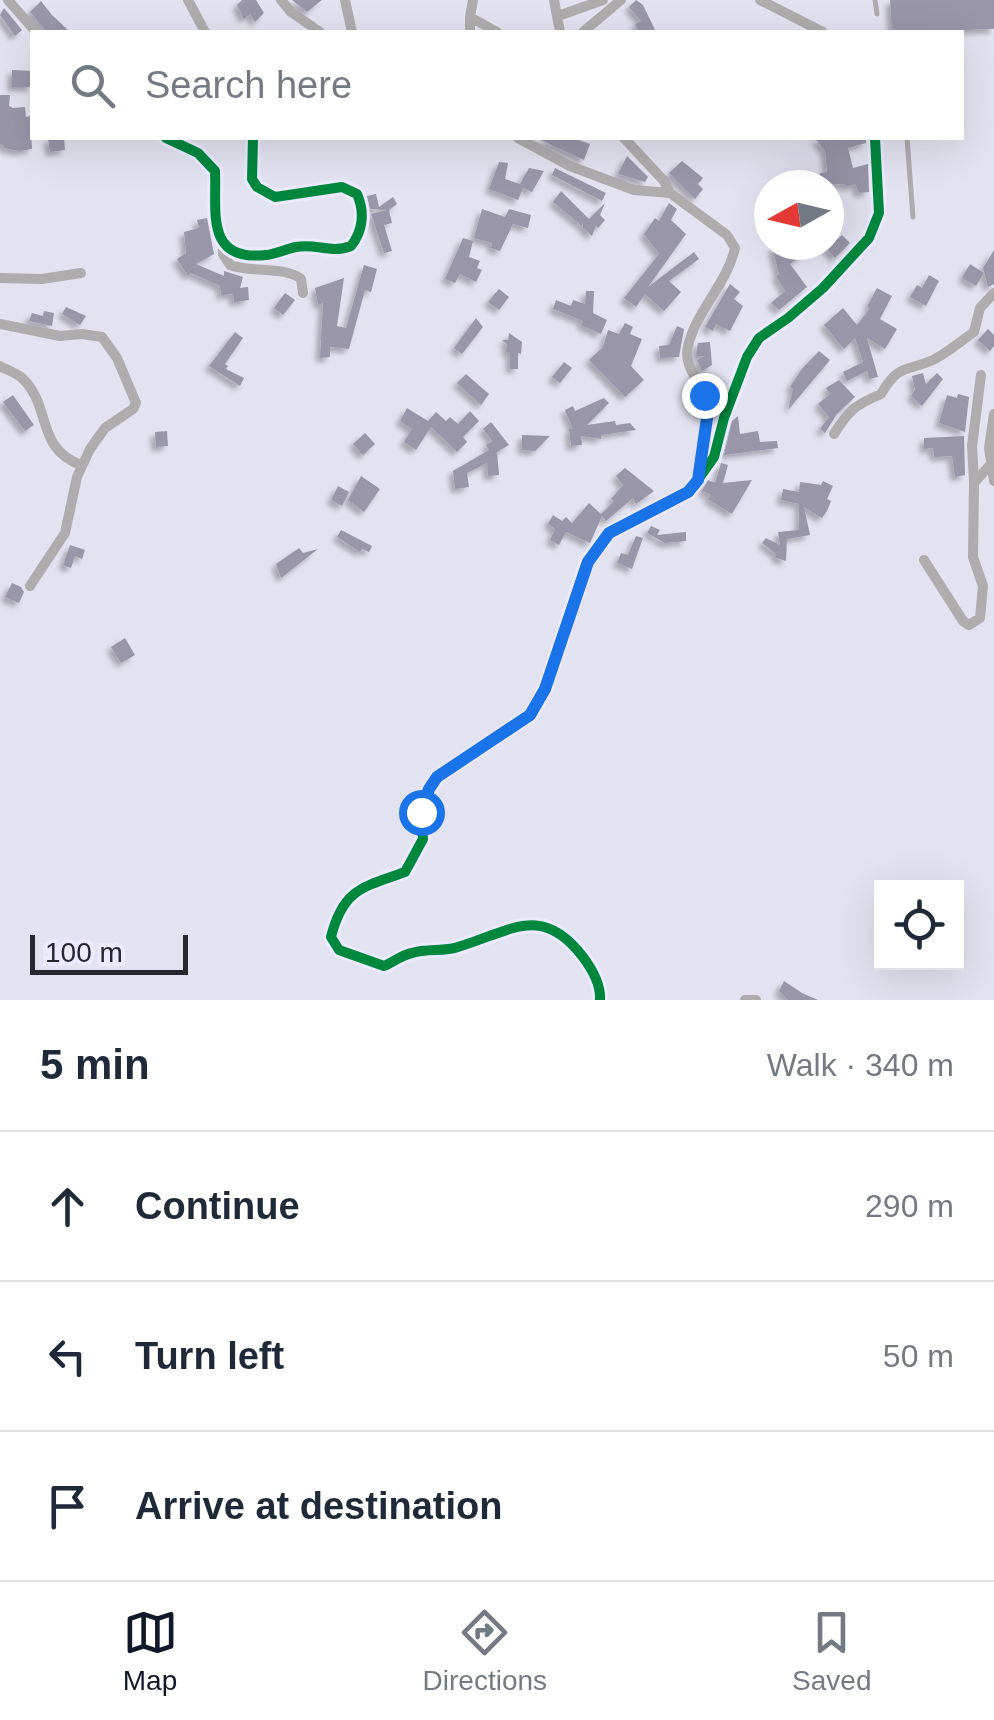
<!DOCTYPE html>
<html lang="en">
<head>
<meta charset="utf-8">
<style>
  body { margin:0; font-family:Arial,sans-serif; background:#f6f6f7; color:#1f2937 }
  .controls { position:absolute; right:30px; bottom:30px; display:grid; overflow:hidden; border-radius:0px; box-shadow:0 10px 40px #0002 }
  .controls button { width:90px; height:90px; display:grid; place-items:center; padding:0; border:0; border-bottom:2px solid #e0e1e3; background:#fff; color:#1f2937; font:50px sans-serif }
  .compass { position:absolute; left:754px; top:170px; width:90px; height:90px; border-radius:50%; background:#fff; box-shadow:0 10px 40px #0002; rotate:262deg }
  .scale { position:absolute; left:30px; bottom:25px; width:158px; box-sizing:border-box; padding-left:10px; border:5px solid #272730; border-top:0; font-size:28px; line-height:35px; white-space:nowrap; color:#272730; -webkit-text-stroke:8px #ebeaff; paint-order:stroke }
  .stop { position:absolute; width:30px; height:30px; margin:-22px; border:8px solid #1a73e8; border-radius:50%; background:#fff }
  .stop.end { background:#1a73e8; border-color:#fff; box-shadow:0 2px 10px #0008 }
  .list { margin:0; padding:0; list-style:none }
  h2 { display:flex; justify-content:space-between; align-items:center; height:130px; margin:0; padding:0 40px; font-size:42px }
  h2 small { font-size:32px; font-weight:400; color:#747a83 }
  .list li { display:grid; grid-template-columns:65px 1fr auto; gap:30px; align-items:center; box-sizing:border-box; height:150px; padding:0 40px; border-top:2px solid #e0e1e3 }
  .list b { display:block; font-size:38px; white-space:nowrap }
  .list em { font-size:32px; font-style:normal; color:#747a83 }
  .icon { flex:none; width:55px; height:55px; fill:none; stroke:currentColor; stroke-width:2; stroke-linecap:round; stroke-linejoin:round }
  .map { position:relative; flex:none; width:994px; height:1000px; overflow:hidden }
  .search { position:absolute; background:#fff; box-shadow:0 10px 40px #0002; left:30px; right:30px; top:30px; height:110px; display:flex; align-items:center; gap:25px; box-sizing:border-box; padding:0 35px; border-radius:0px; color:#747a83; font-size:38px }
  .sheet { height:580px; background:#fff }
  nav { display:flex; justify-content:space-around; align-items:center; box-sizing:border-box; height:140px; border-top:2px solid #e0e1e3; background:#fff; font-size:28px; color:#747a83 }
  nav a { display:grid; justify-items:center; gap:5px }
  nav .on { color:#111827 }
  .map>svg:first-child { display:block }
  .building { fill:#9896a8; filter:url(#shadow) }
  .lines { fill:none; stroke-linecap:round; stroke-linejoin:round }
  .lane { stroke:#aeacac; stroke-width:5 }
  .street { stroke:#aeacac; stroke-width:10 }
  .cycleway-casing { stroke:#ebeaff; stroke-width:16 }
  .cycleway { stroke:#00873e; stroke-width:10 }
  .route { stroke:#1a73e8; stroke-width:12 }
</style>
</head>
<body>
<div class="map">
<svg width="994" height="1000" viewBox="0 0 994 1000">
  <defs>
    <filter id="shadow"><feDropShadow dx="-4.5" dy="4.5" stdDeviation="2.5" flood-color="#0004"/></filter>
  </defs>
  <rect width="100%" height="100%" fill="#e3e2f0"/>
  <path class="building" d="M 242,0 L 256,0 L 264,13 L 255,22 L 250,14 L 244,19 L 237,5 Z
    M 292,0 L 322,0 L 307,12 Z
    M 636,0 L 643,5 L 656,32 L 639,32 L 635,24 L 641,21 L 629,7 Z
    M 890,0 L 994,0 L 994,29 L 892,32 Z
    M 41,1 L 52,15 L 70,32 L 48,32 L 44,29 L 30,12 Z
    M 4,8 L 22,30 L 15,36 L 0,15 Z
    M 12,70 L 32,71 L 32,87 L 12,87 Z
    M 0,95 L 10,95 L 9,106 L 13,108 L 25,107 L 26,117 L 30,116 L 32,149 L 19,151 L 4,148 L 4,144 L 0,144 Z
    M 48,138 L 64,138 L 65,150 L 50,152 Z
    M 536,138 L 573,138 L 590,144 L 584,160 Z
    M 815,138 L 866,138 L 866,143 L 848,148 L 853,168 L 868,164 L 869,192 L 859,193 L 855,184 L 846,187 L 845,184 L 814,185 L 820,179 L 820,173 L 827,172 L 825,151 Z
    M 627,156 L 648,177 L 645,182 L 618,174 Z
    M 682,161 L 703,178 L 698,184 L 703,189 L 695,199 L 669,173 Z
    M 499,162 L 508,163 L 505,179 L 520,184 L 529,168 L 544,171 L 532,192 L 523,188 L 518,200 L 489,189 Z
    M 555,168 L 606,193 L 602,201 L 552,175 Z
    M 561,191 L 589,219 L 605,203 L 600,215 L 605,220 L 598,228 L 596,226 L 592,236 L 583,228 L 583,222 L 582,226 L 553,202 Z
    M 376,194 L 379,207 L 393,197 L 397,204 L 389,210 L 392,223 L 384,225 L 392,251 L 384,253 L 371,214 L 387,210 L 370,209 L 367,196 Z
    M 669,203 L 677,209 L 671,220 L 686,234 L 648,287 L 694,252 L 699,259 L 669,281 L 681,292 L 664,311 L 645,294 L 636,307 L 624,298 L 659,254 L 644,234 L 655,218 L 659,221 Z
    M 482,209 L 505,217 L 509,209 L 531,215 L 528,228 L 513,224 L 500,251 L 491,248 L 492,243 L 474,238 Z
    M 207,218 L 214,254 L 196,264 L 224,276 L 224,271 L 243,277 L 240,288 L 248,287 L 249,300 L 234,302 L 233,294 L 221,295 L 220,286 L 191,273 L 188,276 L 177,259 L 186,253 L 184,232 L 199,228 L 197,220 Z
    M 842,235 L 850,243 L 835,258 L 823,245 L 831,245 Z
    M 463,238 L 473,241 L 469,257 L 480,261 L 477,268 L 482,270 L 476,282 L 460,274 L 455,283 L 445,279 Z
    M 792,245 L 794,250 L 801,245 L 817,245 L 790,264 L 807,287 L 779,310 L 771,303 L 785,291 L 776,276 L 779,274 L 772,247 Z
    M 994,250 L 994,284 L 988,287 L 983,268 Z
    M 970,264 L 984,273 L 976,286 L 962,278 Z
    M 364,265 L 377,269 L 371,292 L 365,290 L 349,349 L 330,347 L 330,357 L 320,358 L 323,303 L 318,305 L 315,288 L 344,278 L 337,326 L 346,328 Z
    M 929,275 L 939,281 L 926,306 L 910,297 L 917,285 L 922,288 Z
    M 730,284 L 740,292 L 734,299 L 743,306 L 730,331 L 716,324 L 713,331 L 705,327 Z
    M 877,288 L 892,296 L 880,319 L 897,329 L 885,349 L 867,338 L 878,377 L 869,379 L 867,371 L 847,381 L 843,372 L 863,362 L 855,338 L 844,349 L 824,325 L 843,308 L 857,325 L 870,308 L 867,307 Z
    M 499,289 L 509,297 L 499,310 L 488,302 Z
    M 586,291 L 594,291 L 593,313 L 607,320 L 601,334 L 581,325 L 583,321 L 553,309 L 556,300 L 571,306 L 573,300 L 585,304 Z
    M 285,293 L 295,300 L 283,315 L 274,308 Z
    M 66,307 L 86,316 L 80,325 L 62,314 Z
    M 44,311 L 54,313 L 52,326 L 29,321 L 32,313 L 43,316 Z
    M 476,318 L 483,327 L 462,354 L 454,348 Z
    M 625,323 L 633,327 L 630,334 L 642,339 L 631,366 L 644,380 L 625,397 L 589,360 L 603,347 L 608,330 L 619,334 Z
    M 677,326 L 684,329 L 679,357 L 660,358 L 659,346 L 669,345 Z
    M 988,329 L 994,335 L 994,346 L 990,351 L 978,340 Z
    M 235,332 L 243,338 L 225,364 L 228,366 L 226,369 L 244,378 L 240,386 L 209,366 Z
    M 509,333 L 522,342 L 521,354 L 518,353 L 518,369 L 510,369 L 510,352 L 506,352 L 507,344 L 502,340 L 508,340 Z
    M 710,342 L 712,365 L 702,371 L 697,360 L 705,356 L 696,356 L 697,348 L 698,343 Z
    M 819,351 L 830,360 L 788,410 L 793,389 L 790,387 L 801,370 Z
    M 564,362 L 572,368 L 560,383 L 552,377 Z
    M 923,373 L 926,384 L 937,373 L 943,379 L 922,406 L 911,396 L 915,390 L 912,376 Z
    M 466,374 L 489,394 L 481,405 L 457,383 Z
    M 839,380 L 855,397 L 837,414 L 825,433 L 820,429 L 829,417 L 818,404 L 830,394 L 826,388 Z
    M 958,394 L 969,397 L 965,432 L 939,423 L 947,395 L 957,398 Z
    M 13,395 L 34,425 L 25,431 L 3,402 Z
    M 604,398 L 609,403 L 587,425 L 615,421 L 616,425 L 630,423 L 636,430 L 601,435 L 601,439 L 581,436 L 582,445 L 571,446 L 569,429 L 573,429 L 565,410 L 573,406 L 575,411 Z
    M 407,408 L 428,421 L 436,412 L 446,421 L 450,417 L 458,424 L 470,411 L 479,421 L 463,437 L 467,442 L 457,452 L 431,427 L 416,450 L 404,442 L 412,429 L 400,421 Z
    M 738,416 L 740,434 L 758,431 L 760,442 L 777,441 L 778,448 L 724,455 L 732,421 Z
    M 491,422 L 509,445 L 497,452 L 499,475 L 488,476 L 487,463 L 467,473 L 469,487 L 455,489 L 453,471 L 489,450 L 486,445 L 492,441 L 483,429 Z
    M 167,431 L 168,446 L 156,447 L 155,432 Z
    M 365,433 L 375,444 L 363,455 L 353,444 Z
    M 522,435 L 550,436 L 535,451 L 522,450 Z
    M 964,436 L 965,475 L 955,477 L 952,456 L 934,457 L 933,448 L 924,449 L 924,438 Z
    M 721,463 L 728,465 L 723,483 L 752,480 L 732,514 L 708,499 L 711,495 L 702,491 L 708,480 L 715,483 Z
    M 625,468 L 654,491 L 636,504 L 633,498 L 606,521 L 602,516 L 590,543 L 566,532 L 559,545 L 550,540 L 555,529 L 548,524 L 553,515 L 562,521 L 566,517 L 572,523 L 589,503 L 601,514 L 614,501 L 611,499 L 623,485 L 616,476 Z
    M 361,476 L 380,489 L 364,512 L 348,500 Z
    M 823,481 L 833,486 L 827,499 L 831,501 L 827,511 L 822,518 L 804,507 L 810,535 L 787,539 L 786,561 L 776,558 L 776,554 L 762,543 L 766,538 L 780,545 L 778,532 L 799,530 L 799,504 L 781,500 L 783,489 L 799,492 L 800,482 L 821,485 Z
    M 338,486 L 349,492 L 342,506 L 331,500 Z
    M 651,526 L 660,530 L 657,535 L 686,532 L 686,541 L 665,543 L 647,533 Z
    M 341,530 L 372,546 L 369,552 L 362,549 L 360,552 L 337,537 Z
    M 636,536 L 643,538 L 632,569 L 617,563 L 621,553 L 628,555 Z
    M 70,545 L 85,550 L 82,559 L 75,556 L 71,568 L 63,565 Z
    M 299,548 L 303,553 L 318,549 L 281,578 L 276,564 Z
    M 12,583 L 21,587 L 24,592 L 19,603 L 5,597 Z
    M 125,638 L 135,655 L 121,663 L 111,647 Z
    M 784,981 L 802,993 L 818,1000 L 788,1000 L 779,991 Z"/>
  <g class="lines">
    <path class="lane" d="M 875,0 L 877,14
      M 907,138 L 913,217"/>
    <path class="street" d="M 8,0 L 36,32
      M 188,0 L 205,32
      M 281,0 L 291,12 L 320,32
      M 345,0 L 352,32
      M 554,0 L 560,32
      M 760,0 L 823,32
      M 558,16 L 603,0
      M 470,17 L 473,0
      M 470,32 L 470,17 L 497,32
      M 583,32 L 621,0
      M 166,138 L 198,153 L 215,171 C 217,210 204,262 266,255 C 276,254 286,249 296,247 C 316,243 331,254 351,246 C 363,231 365,212 357,194 L 342,187 L 275,197 L 257,187 L 252,179 L 253,138
      M 518,138 L 570,166 L 634,190 L 670,193 L 727,235 L 735,248 C 727,284 696,311 688,346 C 683,366 699,379 704,397 C 711,421 703,449 699,474
      M 624,138 L 664,181 L 670,193
      M 223,243 L 223,254 L 230,265 C 251,273 285,266 301,279 L 303,293
      M 0,278 L 42,279 L 81,273
      M 0,324 L 60,336 L 82,334 L 102,337 L 117,358 L 136,403 L 133,409 L 105,428 L 90,449 L 77,477 L 65,533 L 30,586
      M 0,366 C 7,370 16,373 22,378 C 52,406 35,448 81,465
      M 994,414 L 989,448 L 994,481
      M 834,434 C 849,410 855,405 881,394 C 899,363 906,372 933,360 C 947,353 961,341 974,332 L 980,308 L 994,293
      M 974,482 L 972,446 L 981,375
      M 924,560 L 963,621 L 969,625 L 980,618 L 983,586 L 973,557 L 974,483 L 990,465
      M 600,1000 C 601,985 592,969 583,957 C 542,903 511,931 458,947 C 444,952 427,948 412,953 C 402,955 393,962 384,966 L 339,950 L 331,937 C 343,889 363,887 405,872 L 423,839 L 421,812 L 429,789 L 437,777 L 531,715 L 545,689 L 587,562 L 609,533 L 689,492 L 714,457 L 724,418 L 747,357 L 759,338 L 788,318 L 823,288 L 869,238 L 879,213 L 875,138
      M 745,1000 L 756,1000"/>
    <g class="cycleway-casing">
      <path id="cycleway" d="M 166,138 L 198,153 L 215,171 C 217,210 204,262 266,255 C 276,254 286,249 296,247 C 316,243 331,254 351,246 C 363,231 365,212 357,194 L 342,187 L 275,197 L 257,187 L 252,179 L 253,138
        M 600,1000 C 601,985 592,969 583,957 C 542,903 511,931 458,947 C 444,952 427,948 412,953 C 402,955 393,962 384,966 L 339,950 L 331,937 C 343,889 363,887 405,872 L 423,839 L 421,812 L 429,789 L 437,777 L 531,715 L 545,689 L 587,562 L 609,533 L 689,492 L 714,457 L 724,418 L 747,357 L 759,338 L 788,318 L 823,288 L 869,238 L 879,213 L 875,138"/>
    </g>
    <use href="#cycleway" class="cycleway"/>
  </g>
  <g class="lines">
    <path class="route" d="M 421,812 L 429,789 L 437,777 L 530,715 L 545,689 L 588,562 L 609,533 L 688,492 L 698,480 L 707,418 L 704,395"/>
  </g>
</svg>
<div class="controls">
<button><svg class="icon" aria-label="locate" viewBox="0 0 24 24"><circle cx="12" cy="12" r="6"/><path d="M12 2v4M12 18v4M2 12h4M18 12h4"/></svg></button>
</div>
<svg class="compass" viewBox="-18 -18 36 36"><path d="M0-13l5 13h-10z" fill="#e53935"/><path d="M0 13l5-13h-10z" fill="#747a83"/></svg>
<div class="scale">100 m</div>
<div class="stop" style="left:421px;top:812px"></div>
<div class="stop end" style="left:704px;top:395px"></div>
<div class="search"><svg class="icon" aria-label="search" viewBox="0 0 24 24"><circle cx="10" cy="10" r="6"/><path d="M15 15l6 6"/></svg>Search here</div>
</div>
<section class="sheet">
<h2>5 min<small>Walk · 340 m</small></h2>
<ul class="list">
<li><svg class="icon" aria-label="ahead" viewBox="0 0 24 24"><path d="M12 20V5M6 11l6-6 6 6"/></svg><div><b>Continue</b></div><em>290 m</em></li>
<li><svg class="icon" aria-label="left" viewBox="0 0 24 24"><path d="M17 20v-9H6M10 6l-5 5 5 5"/></svg><div><b>Turn left</b></div><em>50 m</em></li>
<li><svg class="icon" aria-label="arrive" viewBox="0 0 24 24"><path d="M6 21V4h12l-3 4 3 4H6"/></svg><div><b>Arrive at destination</b></div></li>
</ul>
</section>
<nav>
<a class="on"><svg class="icon" aria-label="map" viewBox="0 0 24 24"><path d="M3 6l6-2 6 2 6-2v14l-6 2-6-2-6 2zM9 4v14M15 6v14"/></svg>Map</a>
<a><svg class="icon" aria-label="directions" viewBox="0 0 24 24"><path d="M12 3l9 9-9 9-9-9zM9 14v-3h6M13 9l2 2-2 2"/></svg>Directions</a>
<a><svg class="icon" aria-label="saved" viewBox="0 0 24 24"><path d="M7 4h10v16l-5-4-5 4z"/></svg>Saved</a>
</nav>
</body>
</html>
